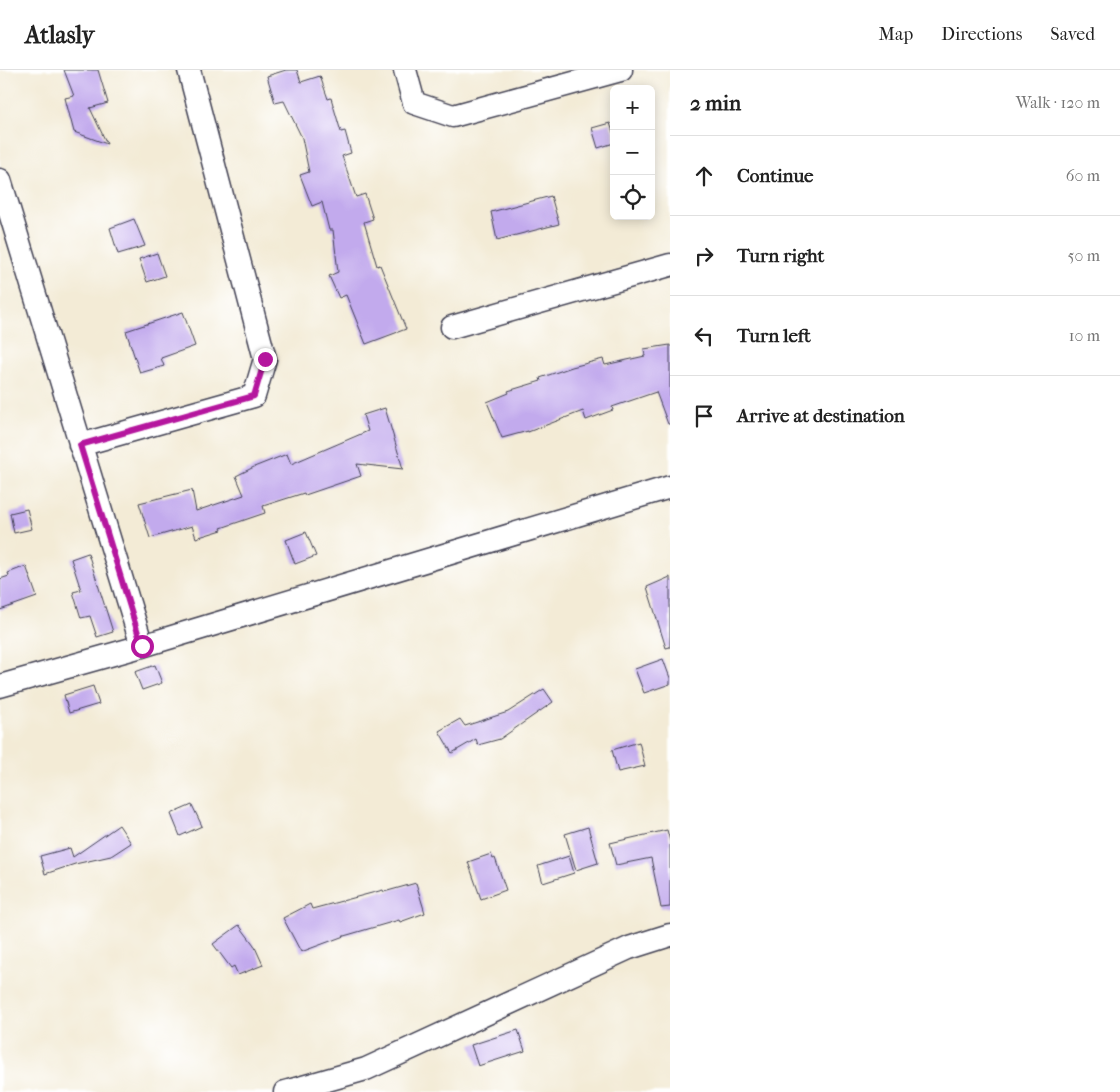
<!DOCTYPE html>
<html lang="en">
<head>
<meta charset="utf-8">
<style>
  body { margin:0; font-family:"IM FELL French Canon",serif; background:#f2f2f2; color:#222 }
  .controls { position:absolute; right:15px; top:15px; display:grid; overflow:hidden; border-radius:8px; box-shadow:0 2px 12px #0003 }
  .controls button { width:45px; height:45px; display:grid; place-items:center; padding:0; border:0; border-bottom:1px solid #e0e0e0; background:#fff; color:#222; font:25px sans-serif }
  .stop { position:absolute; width:15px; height:15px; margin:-11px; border:4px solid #b5179e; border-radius:50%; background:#fff }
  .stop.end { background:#b5179e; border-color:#fff; box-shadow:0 1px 5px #0008 }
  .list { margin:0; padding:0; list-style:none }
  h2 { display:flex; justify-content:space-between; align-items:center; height:65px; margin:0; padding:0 20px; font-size:21px }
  h2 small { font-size:16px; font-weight:400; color:#767676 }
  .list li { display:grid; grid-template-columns:32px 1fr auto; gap:15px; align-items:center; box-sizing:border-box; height:80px; padding:0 20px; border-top:1px solid #e0e0e0 }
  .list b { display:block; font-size:19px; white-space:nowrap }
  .list em { font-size:16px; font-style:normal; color:#767676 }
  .icon { flex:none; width:28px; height:28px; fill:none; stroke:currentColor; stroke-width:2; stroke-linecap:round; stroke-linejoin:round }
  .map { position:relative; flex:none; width:670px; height:1022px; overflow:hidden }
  header { display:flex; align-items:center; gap:30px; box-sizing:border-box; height:70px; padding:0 25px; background:#fff; border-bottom:1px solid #e0e0e0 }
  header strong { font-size:24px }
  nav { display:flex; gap:28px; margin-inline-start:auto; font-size:18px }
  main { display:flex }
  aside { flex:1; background:#fff }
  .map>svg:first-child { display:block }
  .building { fill:#c2aaed }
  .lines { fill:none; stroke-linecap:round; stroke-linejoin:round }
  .minor-casing { stroke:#414052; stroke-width:25 }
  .minor { stroke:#fff; stroke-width:22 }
  .route { stroke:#b5179e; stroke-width:6 }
</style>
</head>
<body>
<header>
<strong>Atlasly</strong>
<nav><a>Map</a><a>Directions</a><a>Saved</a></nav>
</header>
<main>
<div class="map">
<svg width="670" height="1022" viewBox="0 0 670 1022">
  <rect width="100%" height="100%" fill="#fff"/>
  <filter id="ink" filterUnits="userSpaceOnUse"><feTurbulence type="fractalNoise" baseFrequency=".02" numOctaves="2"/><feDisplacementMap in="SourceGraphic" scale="10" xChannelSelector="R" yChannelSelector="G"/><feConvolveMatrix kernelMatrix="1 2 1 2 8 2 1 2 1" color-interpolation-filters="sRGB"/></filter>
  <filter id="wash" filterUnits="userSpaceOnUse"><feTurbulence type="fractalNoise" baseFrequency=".0096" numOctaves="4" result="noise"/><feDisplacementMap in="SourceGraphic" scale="20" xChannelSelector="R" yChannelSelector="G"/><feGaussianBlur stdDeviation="1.12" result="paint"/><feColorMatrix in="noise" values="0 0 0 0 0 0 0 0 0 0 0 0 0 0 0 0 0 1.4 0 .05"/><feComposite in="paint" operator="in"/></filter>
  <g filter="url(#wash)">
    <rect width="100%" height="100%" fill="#f3ebd6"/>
    <g id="blocks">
      <path class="building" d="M 64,0 L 98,0 L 108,33 L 90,38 L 107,74 L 74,62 L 65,28 L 74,26 Z
        M 286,0 L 297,0 L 301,12 L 320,6 L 328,29 L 331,28 L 341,62 L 345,61 L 351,83 L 342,86 L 356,127 L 365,124 L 373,149 L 364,152 L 377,196 L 380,195 L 406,259 L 366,274 L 346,225 L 339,228 L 329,206 L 338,202 L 333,160 L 329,160 L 322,132 L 312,136 L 300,105 L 309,102 L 302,68 L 284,31 L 275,33 L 267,6 Z
        M 610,53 L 614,65 L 614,73 L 598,78 L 592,58 Z
        M 551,126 L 559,154 L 497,170 L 491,142 Z
        M 134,149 L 145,176 L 118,184 L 110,158 Z
        M 157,183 L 165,206 L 147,212 L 139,189 Z
        M 183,242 L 195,276 L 161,288 L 164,296 L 140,303 L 126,261 Z
        M 670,275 L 670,354 L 668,354 L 656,322 L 612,337 L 613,340 L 586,350 L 583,341 L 528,362 L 528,361 L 502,368 L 487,332 L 509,323 L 508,321 L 541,311 L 540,308 L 572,297 L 603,289 L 605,295 L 645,286 L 644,279 Z
        M 385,338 L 403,399 L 357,394 L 361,406 L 305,425 L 304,423 L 263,436 L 265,443 L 221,458 L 222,460 L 196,468 L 192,456 L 150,468 L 139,433 L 192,420 L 196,441 L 244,425 L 236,406 L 254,397 L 287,384 L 291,394 L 368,361 L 363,345 Z
        M 27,439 L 32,459 L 14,463 L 10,443 Z
        M 306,462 L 316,486 L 295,494 L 286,470 Z
        M 88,483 L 113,562 L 97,567 L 90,546 L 81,548 L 73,522 L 81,520 L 71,489 Z
        M 26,496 L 37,527 L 0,540 L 0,509 L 9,506 L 8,503 Z
        M 670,507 L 670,577 L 666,578 L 647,517 Z
        M 663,589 L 670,608 L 670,614 L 644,623 L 635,599 Z
        M 155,595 L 162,613 L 142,620 L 135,602 Z
        M 93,616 L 99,634 L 69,643 L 64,625 Z
        M 544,619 L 553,632 L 500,669 L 478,675 L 476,669 L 452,683 L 439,661 L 460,649 L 465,656 L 508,642 Z
        M 639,672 L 645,696 L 618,702 L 612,680 Z
        M 192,735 L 202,756 L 180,766 L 171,744 Z
        M 119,755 L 131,773 L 111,786 L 75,794 L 45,804 L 40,786 L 70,778 L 73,787 Z
        M 588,757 L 598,793 L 576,800 L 565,764 Z
        M 667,760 L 670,771 L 670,837 L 661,838 L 651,788 L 616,795 L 610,773 Z
        M 491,784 L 493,789 L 495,788 L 506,820 L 481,829 L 468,792 Z
        M 569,786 L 574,803 L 543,813 L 538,796 Z
        M 416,813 L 425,843 L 400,852 L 399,850 L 344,866 L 301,882 L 283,848 L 310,834 L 312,839 L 383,820 L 384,822 Z
        M 239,855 L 254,875 L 263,895 L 238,905 L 234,896 L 231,898 L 213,874 Z
        M 518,960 L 525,981 L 478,996 L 471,975 Z"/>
    </g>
  </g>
  <g filter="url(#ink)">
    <use href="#blocks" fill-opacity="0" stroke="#414052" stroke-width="1"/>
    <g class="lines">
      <g class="minor-casing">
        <path id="minor" d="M 405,0 L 414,33 L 453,46 L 621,0
          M 0,110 L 142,576
          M 452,257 L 670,195
          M 80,375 L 254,326 L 265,289 L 189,0
          M 0,616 L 142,576 L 670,417
          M 285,1022 L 366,999 L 629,878 L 670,865"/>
      </g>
      <use href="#minor" class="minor"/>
    </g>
  </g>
  <g class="lines" filter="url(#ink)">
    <path class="route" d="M 142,576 L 80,375 L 254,326 L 265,289"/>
  </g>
</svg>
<div class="controls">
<button>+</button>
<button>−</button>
<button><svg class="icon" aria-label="locate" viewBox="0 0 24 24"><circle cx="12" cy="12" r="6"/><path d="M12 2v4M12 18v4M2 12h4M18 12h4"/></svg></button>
</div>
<div class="stop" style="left:142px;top:576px"></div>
<div class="stop end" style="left:265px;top:289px"></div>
</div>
<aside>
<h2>2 min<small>Walk · 120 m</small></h2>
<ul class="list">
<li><svg class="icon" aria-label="ahead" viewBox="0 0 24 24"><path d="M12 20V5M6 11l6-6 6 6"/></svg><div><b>Continue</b></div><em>60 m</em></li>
<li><svg class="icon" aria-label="right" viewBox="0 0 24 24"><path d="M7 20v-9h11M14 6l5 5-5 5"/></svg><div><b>Turn right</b></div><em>50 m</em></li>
<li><svg class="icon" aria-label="left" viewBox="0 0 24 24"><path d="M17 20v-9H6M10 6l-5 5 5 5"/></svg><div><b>Turn left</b></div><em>10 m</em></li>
<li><svg class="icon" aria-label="arrive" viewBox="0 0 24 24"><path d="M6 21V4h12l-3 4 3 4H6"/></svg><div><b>Arrive at destination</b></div></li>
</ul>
</aside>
</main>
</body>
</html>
